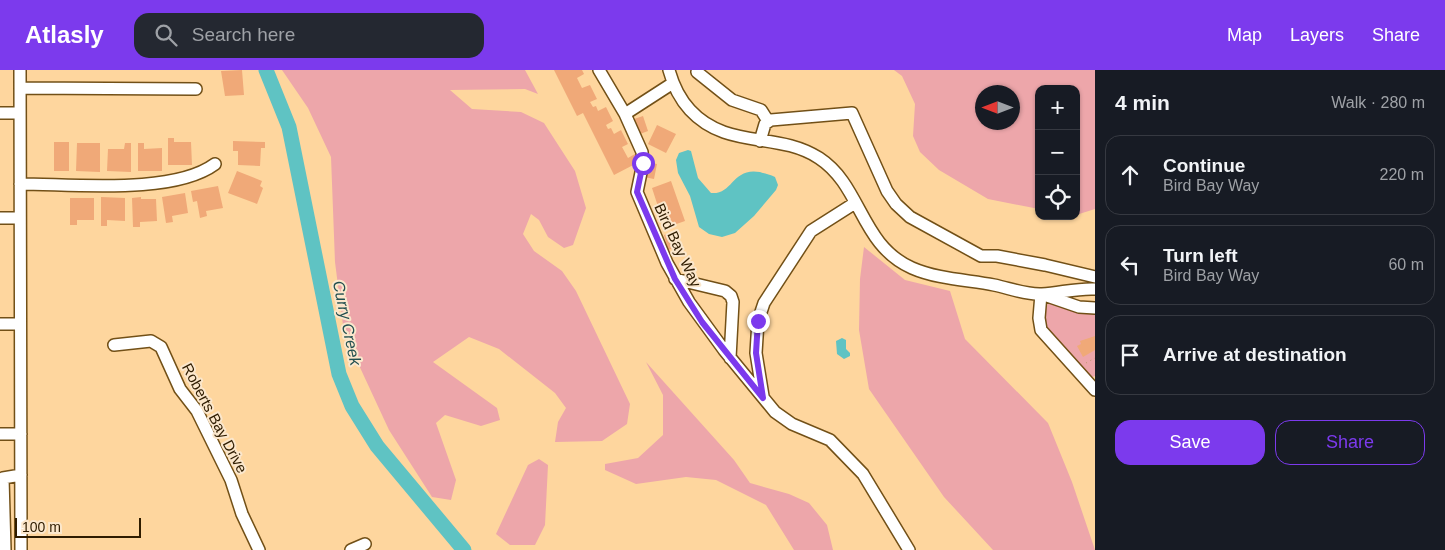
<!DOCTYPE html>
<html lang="en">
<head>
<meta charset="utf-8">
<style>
  body { margin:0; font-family:Arial,sans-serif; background:#242831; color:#f1f3f6 }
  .controls { position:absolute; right:15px; top:15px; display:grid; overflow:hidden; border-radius:10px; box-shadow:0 1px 4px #0004 }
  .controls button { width:45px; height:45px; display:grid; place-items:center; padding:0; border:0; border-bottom:1px solid #363941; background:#171b24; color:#f1f3f6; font:25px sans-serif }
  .compass { position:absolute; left:975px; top:15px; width:45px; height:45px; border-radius:50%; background:#171b24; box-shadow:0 1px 4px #0004; rotate:270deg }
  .scale { position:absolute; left:15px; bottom:12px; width:126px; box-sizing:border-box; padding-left:5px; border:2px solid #2e1c00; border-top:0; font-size:14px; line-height:18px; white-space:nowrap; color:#2e1c00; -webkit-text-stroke:4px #fbe7cc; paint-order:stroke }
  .stop { position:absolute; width:15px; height:15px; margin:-11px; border:4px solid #7c3aed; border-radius:50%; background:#fff }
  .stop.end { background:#7c3aed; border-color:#fff; box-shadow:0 1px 5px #0008 }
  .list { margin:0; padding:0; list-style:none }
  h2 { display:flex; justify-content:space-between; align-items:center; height:65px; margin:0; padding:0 20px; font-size:21px }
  h2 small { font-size:16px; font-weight:400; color:#9ea1a6 }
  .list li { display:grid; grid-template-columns:32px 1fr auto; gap:15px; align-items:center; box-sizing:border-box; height:80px; margin:0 10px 10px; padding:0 10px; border:1px solid #363941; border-radius:15px }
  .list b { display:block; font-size:19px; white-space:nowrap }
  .list p { margin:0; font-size:16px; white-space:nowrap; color:#9ea1a6 }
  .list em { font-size:16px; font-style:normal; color:#9ea1a6 }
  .actions { display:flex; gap:10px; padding:15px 20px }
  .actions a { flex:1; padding:11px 0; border:1px solid #7c3aed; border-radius:15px; text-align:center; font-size:18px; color:#7c3aed }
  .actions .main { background:#7c3aed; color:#fff }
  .icon { flex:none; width:28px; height:28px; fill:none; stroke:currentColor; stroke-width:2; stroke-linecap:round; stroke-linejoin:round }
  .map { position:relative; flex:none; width:1095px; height:480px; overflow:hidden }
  header { display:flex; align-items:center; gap:30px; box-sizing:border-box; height:70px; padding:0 25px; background:#7c3aed; color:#fff }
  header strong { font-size:24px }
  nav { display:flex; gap:28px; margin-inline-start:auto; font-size:18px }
  .search { width:350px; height:45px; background:#242831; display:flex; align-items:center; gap:12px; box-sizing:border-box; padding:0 18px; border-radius:15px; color:#9ea1a6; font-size:19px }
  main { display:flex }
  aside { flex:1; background:#171b24 }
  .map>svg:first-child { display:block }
  .green { fill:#eda6aa; fill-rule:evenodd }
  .water { fill:#5fc3c3 }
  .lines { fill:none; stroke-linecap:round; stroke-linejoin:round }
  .river { stroke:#5fc3c3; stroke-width:15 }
  .building { fill:#f0a978 }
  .minor-casing { stroke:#725017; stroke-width:14 }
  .path { stroke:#bb9a6b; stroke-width:1; stroke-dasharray:1 4; stroke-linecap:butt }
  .minor { stroke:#fff; stroke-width:11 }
  .route { stroke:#7c3aed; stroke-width:6 }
  .labels { text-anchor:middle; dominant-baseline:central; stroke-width:4; stroke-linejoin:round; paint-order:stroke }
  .street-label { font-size:15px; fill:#2e1c00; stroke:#fbe7cc }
  .water-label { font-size:16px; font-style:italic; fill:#224f4f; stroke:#fbe7cc }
</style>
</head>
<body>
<header>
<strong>Atlasly</strong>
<div class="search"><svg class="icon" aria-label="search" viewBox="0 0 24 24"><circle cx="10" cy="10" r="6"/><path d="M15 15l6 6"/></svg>Search here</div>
<nav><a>Map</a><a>Layers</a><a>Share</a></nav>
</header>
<main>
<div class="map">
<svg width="1095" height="480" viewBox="0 0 1095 480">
  <rect width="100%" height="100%" fill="#fed69e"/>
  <path class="green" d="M 282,0 L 525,0 L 538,24 L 525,19 L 450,20 L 472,39 L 521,42 L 544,53 L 575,101 L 586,138 L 573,175 L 564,178 L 548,167 L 539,150 L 531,144 L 523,164 L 534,181 L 562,201 L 576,221 L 630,334 L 627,354 L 602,371 L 555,372 L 558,352 L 566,338 L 555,323 L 499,279 L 469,267 L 433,292 L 497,338 L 500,350 L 481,356 L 445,345 L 436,353 L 456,410 L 451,430 L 432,427 L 389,360 L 344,263 L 335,192 L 331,87 L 308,38 Z
    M 894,0 L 1095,0 L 1095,139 L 1076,145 L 1076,19 L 1039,19 L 1039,139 L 988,129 L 939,100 L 920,82 L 913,66 L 915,34 L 902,6 ZM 982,22 L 1012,22 L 1012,52 L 982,52 Z
    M 864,177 L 905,210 L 950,221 L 965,269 L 1048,353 L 1072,412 L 1095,480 L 993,480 L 944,427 L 869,319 L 859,260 L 860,209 Z
    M 1048,233 L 1095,243 L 1095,306 L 1090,308 L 1045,259 L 1043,249 Z
    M 646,292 L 734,390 L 750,413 L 789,424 L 809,433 L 827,455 L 833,480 L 794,480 L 766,435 L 716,410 L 686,407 L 636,414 L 605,400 L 605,394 L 638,388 L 663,365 L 663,325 Z
    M 539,389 L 548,395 L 545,455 L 535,475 L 510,475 L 496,464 L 528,395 Z"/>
  <path class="water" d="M 688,80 L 691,81 L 698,108 L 711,123 C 733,125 732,97 760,102 C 765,104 770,104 775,107 L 778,115 L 776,120 L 754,146 L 735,163 L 722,167 L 709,164 L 699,157 L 690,126 L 678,103 L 676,90 L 679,83 Z
    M 842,268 L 846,270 L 846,279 L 850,283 L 850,286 L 844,289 L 837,284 L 836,271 Z"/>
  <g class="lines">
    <path class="river" d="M 266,0 L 289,57 L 339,304 L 352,336 L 377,376 L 464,480"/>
  </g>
  <path class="building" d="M 242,0 L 244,25 L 225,26 L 221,1 Z
    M 554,0 L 582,0 L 584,4 L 577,8 L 582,18 L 590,15 L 597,29 L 590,32 L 593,37 L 596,36 L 598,41 L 606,37 L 613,51 L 606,55 L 608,59 L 611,58 L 614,64 L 621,60 L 628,74 L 622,77 L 628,88 L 635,84 L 639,92 L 614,105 L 583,43 L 577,46 Z
    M 643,46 L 648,61 L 640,64 L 634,49 Z
    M 657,55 L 676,64 L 666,83 L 648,74 Z
    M 168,68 L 174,68 L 174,72 L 191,72 L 192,95 L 168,95 Z
    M 233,71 L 265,72 L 265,78 L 261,78 L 260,96 L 238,95 L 238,81 L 233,81 Z
    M 54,72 L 69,72 L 69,101 L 54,101 Z
    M 77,73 L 100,73 L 100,102 L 76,101 Z
    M 125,73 L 131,73 L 131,102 L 107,101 L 108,79 L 124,79 Z
    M 138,73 L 144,73 L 144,79 L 162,78 L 162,101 L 138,101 Z
    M 647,92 L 657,94 L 654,109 L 644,107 Z
    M 237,101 L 262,111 L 260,116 L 263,118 L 257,134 L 228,123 Z
    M 671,111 L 685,151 L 665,158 L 652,118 Z
    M 218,116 L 223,138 L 206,141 L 207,146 L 200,148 L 197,131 L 193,132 L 191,121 Z
    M 185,123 L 188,143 L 172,146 L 173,152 L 166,153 L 162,127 Z
    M 101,127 L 125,128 L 125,151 L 107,150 L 107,156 L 101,156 Z
    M 141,127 L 141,129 L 156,129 L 157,151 L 140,152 L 140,157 L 133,157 L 132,128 Z
    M 70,128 L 94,128 L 94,150 L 77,150 L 77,155 L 70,155 Z
    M 672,162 L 677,177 L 668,180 L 664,165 Z
    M 1095,266 L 1095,280 L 1083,287 L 1077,276 L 1081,274 L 1080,271 Z"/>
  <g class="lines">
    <g class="minor-casing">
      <path id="minor" d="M 20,0 L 21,480
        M 599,0 L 625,44 L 642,82 L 643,93 L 637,122 L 667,193 L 689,232 L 724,280 L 775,342 L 792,354 L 830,370 L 863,404 L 909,480
        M 669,0 C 673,15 679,28 690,40 C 727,80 777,61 819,88 C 862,116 860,175 912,198 C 937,209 968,210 994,215 C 1009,218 1026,225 1042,224 C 1060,223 1077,218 1095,219
        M 697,2 L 732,30 L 761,40 L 768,51
        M 20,18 L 196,19
        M 0,43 L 20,43
        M 625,44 L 673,13
        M 760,71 L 765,54 L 771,50 L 852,43 L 887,121 L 896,134 L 910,147 L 981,186 L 997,186 L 1045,195 L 1095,207
        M 20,114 C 73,114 173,125 215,94
        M 0,148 L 20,148
        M 675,209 L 725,221 L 731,226 L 733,232 L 730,288
        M 1041,224 L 1039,248 L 1041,260 L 1095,320
        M 1047,226 L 1079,237 L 1095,238
        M 0,254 L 20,254
        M 114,275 L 151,271 L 161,277 L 180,319 L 197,341 L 231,410 L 242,444 L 259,480
        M 763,326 L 756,283 L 758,251 L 764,233 L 811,161 L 855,133
        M 0,364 L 21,364
        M 5,480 L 3,408 L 21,405
        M 351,480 L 365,474"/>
    </g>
    <path class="path" d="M 1086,293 L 1095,288"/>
    <use href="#minor" class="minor"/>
  </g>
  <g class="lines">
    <path class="route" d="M 643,93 L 637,122 L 675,209 L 702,252 L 763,328 L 756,283 L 758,251"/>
  </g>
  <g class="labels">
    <g class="street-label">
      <text transform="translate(678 175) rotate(65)">Bird Bay Way</text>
      <text transform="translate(215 348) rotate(62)">Roberts Bay Drive</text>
    </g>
    <g class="water-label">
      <text transform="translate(347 253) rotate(78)">Curry Creek</text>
    </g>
  </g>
</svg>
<div class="controls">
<button>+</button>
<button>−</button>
<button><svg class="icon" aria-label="locate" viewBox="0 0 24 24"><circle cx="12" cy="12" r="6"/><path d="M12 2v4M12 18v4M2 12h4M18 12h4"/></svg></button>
</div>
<svg class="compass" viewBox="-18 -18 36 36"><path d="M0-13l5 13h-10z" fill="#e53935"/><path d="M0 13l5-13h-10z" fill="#9ea1a6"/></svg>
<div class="scale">100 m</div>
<div class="stop" style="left:643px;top:93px"></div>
<div class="stop end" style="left:758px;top:251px"></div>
</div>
<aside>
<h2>4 min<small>Walk · 280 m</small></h2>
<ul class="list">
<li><svg class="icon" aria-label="ahead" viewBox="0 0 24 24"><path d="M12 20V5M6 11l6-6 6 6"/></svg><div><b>Continue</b><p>Bird Bay Way</p></div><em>220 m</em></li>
<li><svg class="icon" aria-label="left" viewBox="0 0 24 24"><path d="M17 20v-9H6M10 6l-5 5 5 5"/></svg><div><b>Turn left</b><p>Bird Bay Way</p></div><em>60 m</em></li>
<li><svg class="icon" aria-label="arrive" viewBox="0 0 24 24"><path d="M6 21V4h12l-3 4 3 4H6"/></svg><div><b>Arrive at destination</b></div></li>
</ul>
<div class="actions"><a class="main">Save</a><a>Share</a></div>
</aside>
</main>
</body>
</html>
